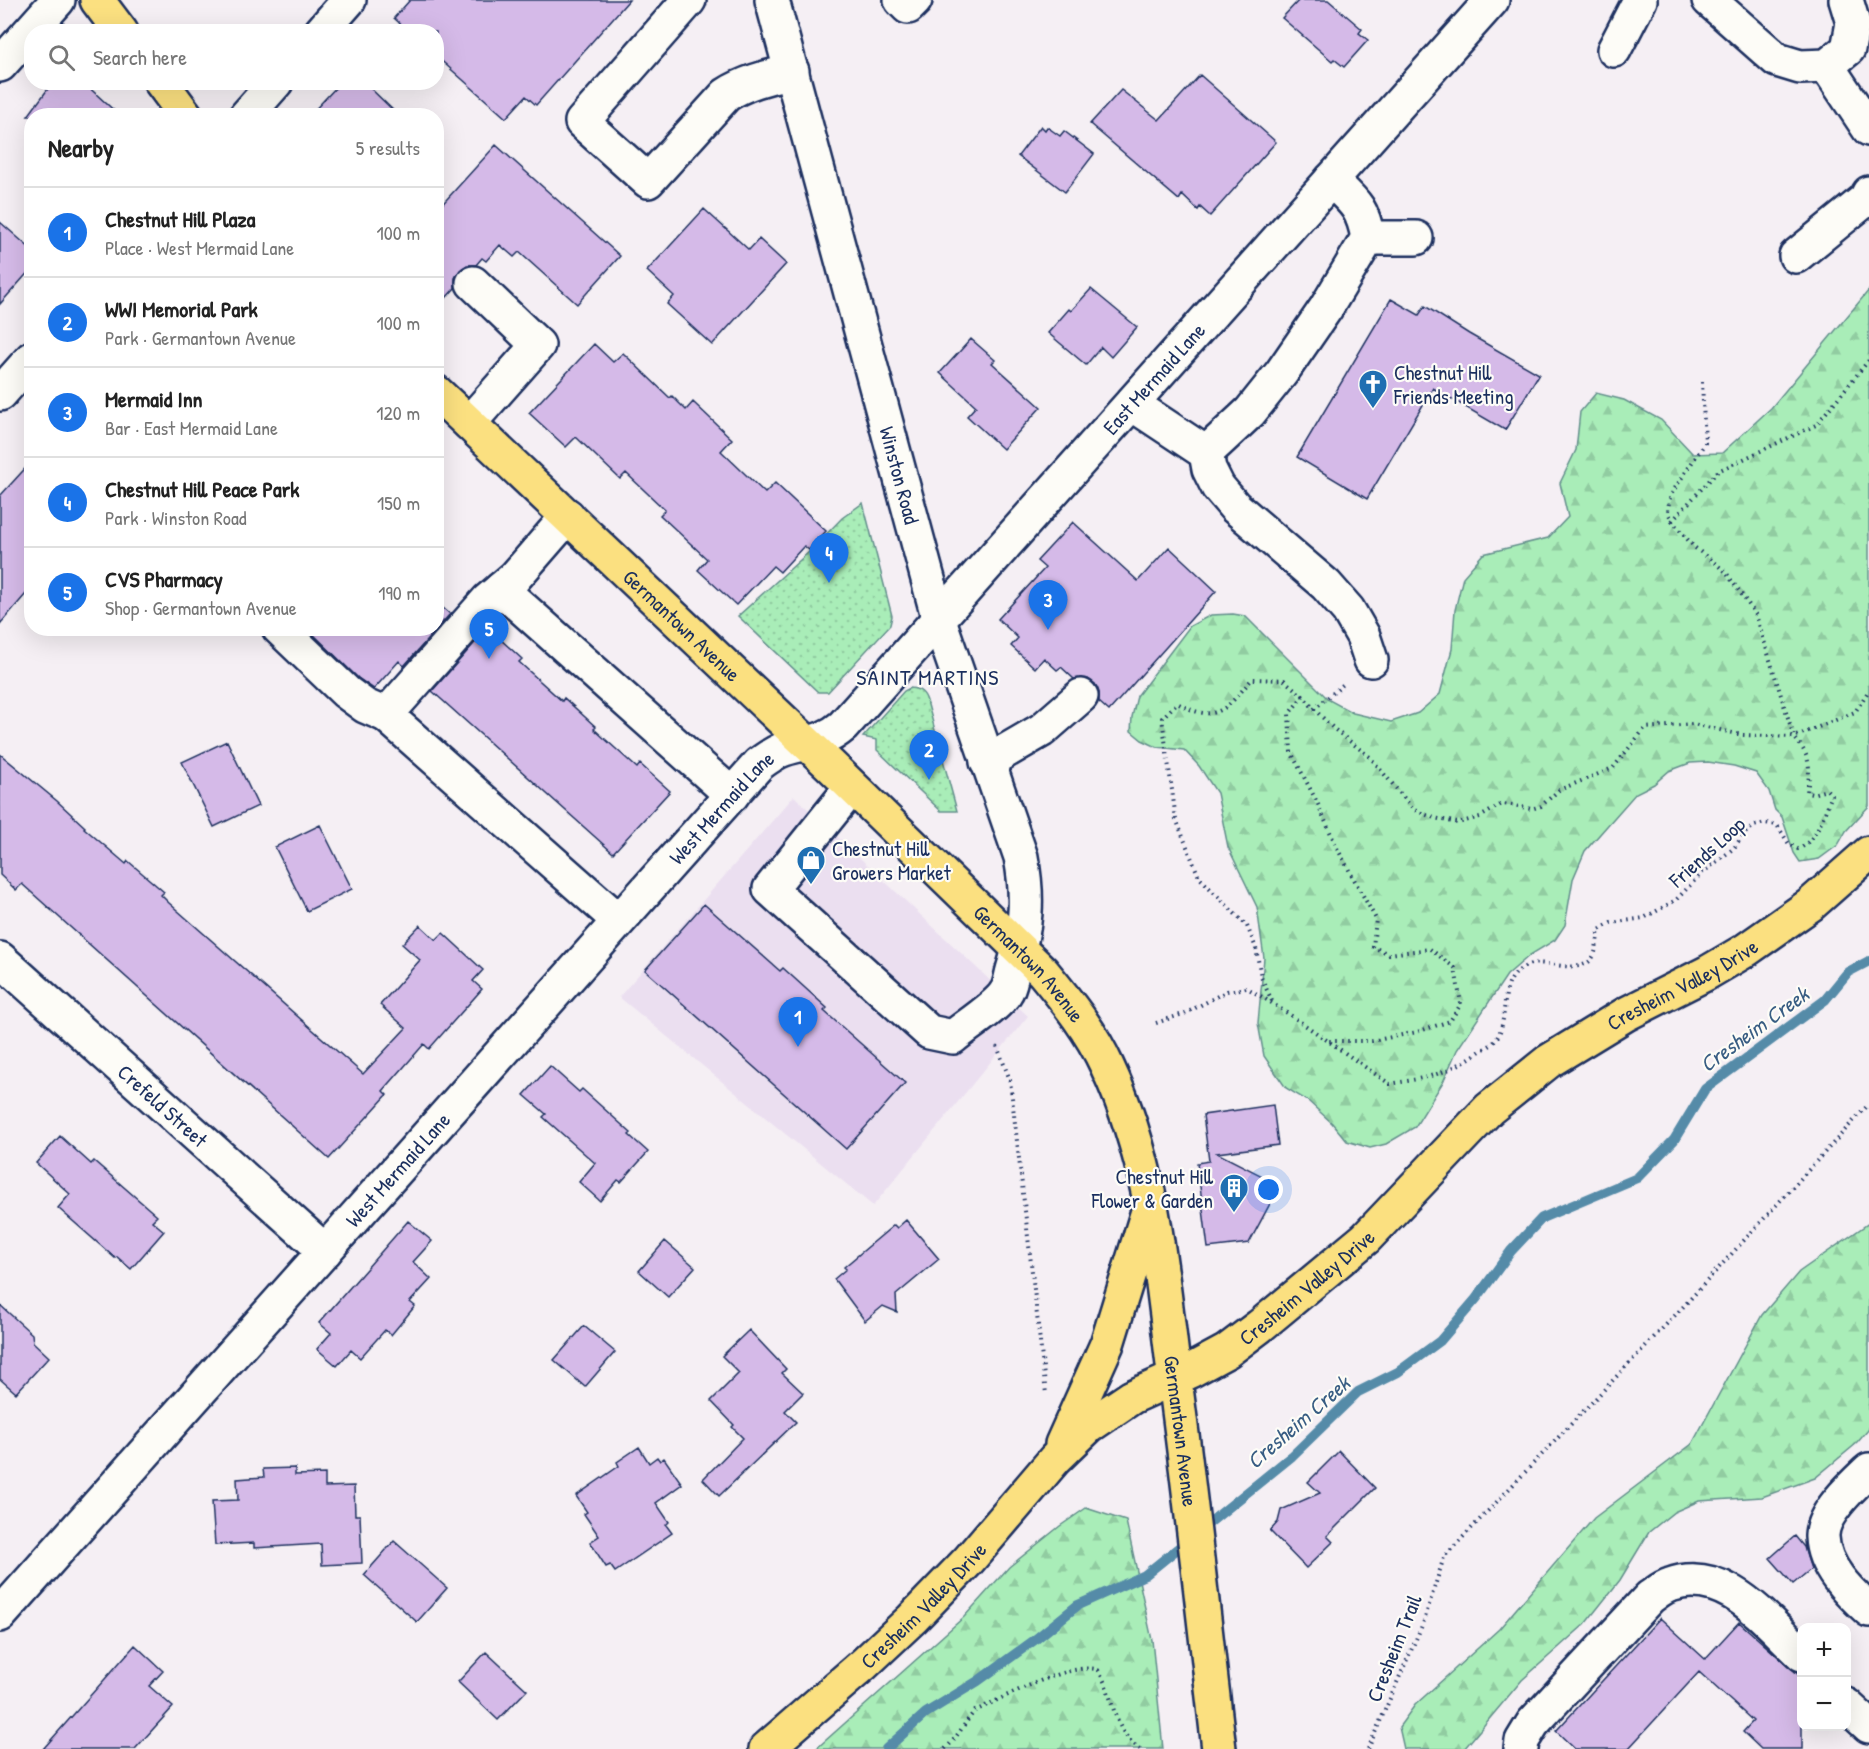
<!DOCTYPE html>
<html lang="en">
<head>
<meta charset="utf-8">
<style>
  body { margin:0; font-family:"Patrick Hand",sans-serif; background:#f6f6f6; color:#222 }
  .controls { position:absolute; right:18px; bottom:18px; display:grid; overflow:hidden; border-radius:12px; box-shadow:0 6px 24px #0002 }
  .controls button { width:54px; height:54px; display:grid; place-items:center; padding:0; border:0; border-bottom:2px solid #e0e0e0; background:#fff; color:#222; font:30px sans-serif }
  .you { position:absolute; left:1269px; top:1190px; width:21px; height:21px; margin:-15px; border:4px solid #fff; border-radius:50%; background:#1a73e8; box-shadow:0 0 0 9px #1a73e833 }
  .badge { display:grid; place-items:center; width:39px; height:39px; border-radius:50%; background:#1a73e8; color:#fff; font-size:20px; font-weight:700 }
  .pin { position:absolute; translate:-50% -50px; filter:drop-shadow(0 2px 3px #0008) }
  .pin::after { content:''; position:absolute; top:32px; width:21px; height:18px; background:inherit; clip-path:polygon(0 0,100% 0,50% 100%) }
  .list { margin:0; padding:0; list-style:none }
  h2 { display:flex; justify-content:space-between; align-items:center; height:78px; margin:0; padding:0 24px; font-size:26px }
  h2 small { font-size:20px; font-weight:400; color:#767676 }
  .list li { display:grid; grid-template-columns:39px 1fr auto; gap:18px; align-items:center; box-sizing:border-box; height:90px; padding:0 24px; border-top:2px solid #e0e0e0 }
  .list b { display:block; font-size:22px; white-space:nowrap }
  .list p { margin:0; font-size:20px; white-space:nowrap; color:#767676 }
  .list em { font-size:20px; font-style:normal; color:#767676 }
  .icon { flex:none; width:33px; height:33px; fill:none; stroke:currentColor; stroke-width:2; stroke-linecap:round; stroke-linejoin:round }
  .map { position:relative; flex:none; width:1869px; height:1749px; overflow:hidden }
  .search { position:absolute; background:#fff; box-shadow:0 6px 24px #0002; left:24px; top:24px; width:420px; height:66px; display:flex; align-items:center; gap:15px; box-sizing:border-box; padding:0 21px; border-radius:24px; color:#767676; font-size:22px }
  .panel { position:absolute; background:#fff; box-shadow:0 6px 24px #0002; left:24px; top:108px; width:420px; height:528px; border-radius:24px }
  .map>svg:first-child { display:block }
  .built { fill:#ebdff0 }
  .grass { fill:url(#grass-dots); stroke:#628e8b; stroke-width:1.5 }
  .forest { fill:url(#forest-firs); stroke:#628e8b; stroke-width:1.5 }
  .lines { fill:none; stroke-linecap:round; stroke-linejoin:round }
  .stream { stroke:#558ba8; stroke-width:10 }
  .building { fill:#d5bae8; stroke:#1b2f5e; stroke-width:1.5 }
  .minor-casing { stroke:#1b2f5e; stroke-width:38 }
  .major-casing { stroke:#1b2f5e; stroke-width:38 }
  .path { stroke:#1b2f5e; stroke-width:4; stroke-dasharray:1.5 4.5; stroke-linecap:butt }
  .minor { stroke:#fdfcf7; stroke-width:33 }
  .major { stroke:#fbe080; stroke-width:33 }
  .labels { text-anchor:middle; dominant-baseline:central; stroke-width:4.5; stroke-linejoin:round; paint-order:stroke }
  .poi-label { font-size:21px; fill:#1b2f5e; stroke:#fdfcf7; text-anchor:start }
  .street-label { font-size:21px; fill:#1b2f5e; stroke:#fdfcf7 }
  .neighbourhood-label { font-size:22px; letter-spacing:1.5px; fill:#1b2f5e; stroke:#fdfcf7 }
  .water-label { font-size:22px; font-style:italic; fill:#385d83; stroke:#fdfcf7 }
</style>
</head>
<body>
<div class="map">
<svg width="1869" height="1749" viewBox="0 0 1869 1749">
  <defs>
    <pattern id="grass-dots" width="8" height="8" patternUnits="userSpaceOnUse" patternTransform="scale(1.5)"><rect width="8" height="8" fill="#a9edb8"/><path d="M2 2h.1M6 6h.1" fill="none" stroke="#91cca1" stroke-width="1.8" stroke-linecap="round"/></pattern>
    <pattern id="forest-firs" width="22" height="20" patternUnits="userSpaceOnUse" patternTransform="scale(1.5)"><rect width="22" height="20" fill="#a9edb8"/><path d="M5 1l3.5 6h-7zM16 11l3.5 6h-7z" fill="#91cca1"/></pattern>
  </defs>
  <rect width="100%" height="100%" fill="#f5eff4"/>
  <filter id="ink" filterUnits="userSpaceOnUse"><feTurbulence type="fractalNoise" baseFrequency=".0167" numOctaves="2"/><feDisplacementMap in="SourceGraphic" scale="12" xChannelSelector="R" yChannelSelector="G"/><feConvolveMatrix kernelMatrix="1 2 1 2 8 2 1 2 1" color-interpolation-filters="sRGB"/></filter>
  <g filter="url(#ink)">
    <path class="built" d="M 794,796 L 1028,1016 L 873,1206 L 619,997 Z"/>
    <path class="grass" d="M 863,503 L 892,616 L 890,625 L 828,692 L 818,692 L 738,616 L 810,551 L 842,518 Z
      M 910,688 C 920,689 924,692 927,701 L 957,811 L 941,811 L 877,750 L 877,740 L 863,737 L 904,691 Z"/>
    <path class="forest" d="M 1869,290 L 1869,806 L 1846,831 L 1838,845 L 1819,859 L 1800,862 L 1794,853 L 1782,817 L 1775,810 L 1769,791 L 1756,773 L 1734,766 L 1708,762 L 1690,763 L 1669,771 L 1654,784 L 1636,793 L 1585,851 L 1573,879 L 1565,925 L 1555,940 L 1530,955 L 1507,975 L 1457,1050 L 1443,1082 L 1415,1127 L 1386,1144 L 1370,1148 L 1347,1141 L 1332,1123 L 1308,1101 L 1286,1088 L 1264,1056 L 1258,1023 L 1264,958 L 1257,907 L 1228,847 L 1217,793 L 1199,766 L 1184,750 L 1157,747 L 1142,740 L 1131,731 L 1132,717 L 1137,696 L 1190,626 L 1211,615 L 1233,614 L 1245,616 L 1329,700 L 1353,713 L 1391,722 L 1418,713 L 1440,694 L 1452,649 L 1455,610 L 1463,577 L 1483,554 L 1548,538 L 1568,517 L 1560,483 L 1576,450 L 1580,412 L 1596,393 L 1624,400 L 1661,420 L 1693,454 L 1722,453 L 1771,408 Z
      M 1869,1223 L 1869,1429 L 1857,1443 L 1815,1478 L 1762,1497 L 1699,1501 L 1674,1512 L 1649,1532 L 1620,1580 L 1585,1624 L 1522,1680 L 1464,1749 L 1404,1749 L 1399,1727 L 1415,1705 L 1499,1629 L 1594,1518 L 1692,1444 L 1762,1315 L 1799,1272 Z
      M 1086,1508 L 1126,1521 L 1152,1640 L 1163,1749 L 816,1749 L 964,1617 L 1009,1567 L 1060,1526 Z"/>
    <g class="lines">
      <path class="stream" d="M 886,1749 L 926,1713 L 978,1681 L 1036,1639 L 1078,1605 L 1145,1575 L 1292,1456 L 1358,1392 L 1398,1372 L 1440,1341 L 1476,1299 L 1511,1251 L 1542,1218 L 1637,1178 L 1674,1140 L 1705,1089 L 1825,1000 L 1848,972 L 1869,961"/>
    </g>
    <path class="building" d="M 410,0 L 629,0 L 536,105 L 526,96 L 506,118 L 436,56 L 436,32 L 409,32 L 394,18 Z
      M 1299,0 L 1328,0 L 1362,29 L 1359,33 L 1368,40 L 1344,67 L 1334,59 L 1332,61 L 1282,18 Z
      M 1200,75 L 1276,142 L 1210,216 L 1200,207 L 1198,210 L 1182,195 L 1179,200 L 1090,124 L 1121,90 L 1159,120 Z
      M 53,82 L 83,82 L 120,116 L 28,116 Z
      M 341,82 L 364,82 L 399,116 L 309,116 Z
      M 1041,126 L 1045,130 L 1047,127 L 1060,136 L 1064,131 L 1094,154 L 1065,192 L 1018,156 Z
      M 496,145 L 620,256 L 577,304 L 519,252 L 514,257 L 500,245 L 486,261 L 482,258 L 476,265 L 467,265 L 460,270 L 455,278 L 455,288 L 436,309 L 436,211 Z
      M 704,209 L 749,250 L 759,239 L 786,264 L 712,345 L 667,304 L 674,296 L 647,271 Z
      M 0,222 L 32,250 L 32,268 L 0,304 Z
      M 1091,289 L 1137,327 L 1111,357 L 1101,347 L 1086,365 L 1048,333 L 1069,309 L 1071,311 Z
      M 1391,299 L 1419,315 L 1425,306 L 1469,334 L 1539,374 L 1505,430 L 1433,388 L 1367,499 L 1297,457 Z
      M 971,339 L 995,360 L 992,363 L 1041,407 L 1003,449 L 967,416 L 976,406 L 940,373 Z
      M 594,344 L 613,362 L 623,353 L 670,398 L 672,396 L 686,410 L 693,402 L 732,439 L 721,451 L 765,493 L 775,483 L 826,531 L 809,550 L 804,546 L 780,572 L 773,566 L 736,605 L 698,570 L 707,559 L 660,515 L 665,510 L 626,473 L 620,479 L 576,437 L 566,447 L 529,413 Z
      M 32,461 L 32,587 L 0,624 L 0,496 Z
      M 1073,522 L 1138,581 L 1169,547 L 1216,591 L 1109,711 L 1099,702 L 1099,693 L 1095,684 L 1088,679 L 1074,679 L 1061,667 L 1057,670 L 1044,658 L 1035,668 L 1011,646 L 1018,638 L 998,619 L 1045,568 L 1037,561 Z
      M 436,602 L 450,614 L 404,666 L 399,661 L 374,689 L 358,678 L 307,628 L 436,628 Z
      M 488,628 L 522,659 L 519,662 L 562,701 L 564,698 L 596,727 L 594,729 L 637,768 L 640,764 L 670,791 L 613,853 L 432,691 Z
      M 227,741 L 258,806 L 214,827 L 182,762 Z
      M 0,754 L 57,801 L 85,827 L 84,828 L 126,864 L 128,861 L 164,892 L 161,895 L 169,903 L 363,1074 L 406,1028 L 380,1005 L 420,960 L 402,944 L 420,925 L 436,940 L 443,933 L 483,970 L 473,981 L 482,989 L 429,1049 L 424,1044 L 383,1091 L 387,1095 L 329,1159 L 22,884 L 16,890 L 0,875 Z
      M 320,825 L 352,889 L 307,911 L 275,847 Z
      M 704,904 L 780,971 L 783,968 L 827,1008 L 824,1011 L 905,1083 L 846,1149 L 645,970 Z
      M 550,1066 L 579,1092 L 582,1089 L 631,1133 L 629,1135 L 648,1152 L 621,1182 L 618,1180 L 600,1201 L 579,1182 L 595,1163 L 543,1117 L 546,1114 L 524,1095 Z
      M 1273,1105 L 1278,1145 L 1217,1153 L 1280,1185 L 1249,1243 L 1208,1248 L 1197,1163 L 1209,1161 L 1203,1115 Z
      M 60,1136 L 91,1164 L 94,1161 L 157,1216 L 152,1221 L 164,1231 L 131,1269 L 117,1257 L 115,1258 L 58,1208 L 70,1194 L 36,1163 Z
      M 906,1220 L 939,1259 L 896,1295 L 897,1312 L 883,1306 L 865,1321 L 834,1279 L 846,1269 L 844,1267 L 894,1225 L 897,1228 Z
      M 408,1221 L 432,1241 L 413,1262 L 431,1279 L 410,1302 L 415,1306 L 391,1335 L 385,1330 L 360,1358 L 351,1350 L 337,1366 L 317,1349 L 331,1333 L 319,1323 Z
      M 665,1241 L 695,1267 L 668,1297 L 639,1271 Z
      M 0,1305 L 32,1334 L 33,1342 L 49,1357 L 16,1393 L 0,1379 Z
      M 584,1326 L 615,1352 L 585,1387 L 554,1360 Z
      M 749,1330 L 786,1369 L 782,1373 L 803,1393 L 785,1411 L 796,1422 L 719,1496 L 703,1479 L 743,1438 L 732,1427 L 734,1425 L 711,1401 L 739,1373 L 722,1356 Z
      M 639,1447 L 649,1463 L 657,1457 L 660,1461 L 664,1458 L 682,1484 L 656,1503 L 669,1522 L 666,1525 L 672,1533 L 615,1572 L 610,1565 L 606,1567 L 590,1542 L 599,1536 L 584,1514 L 587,1512 L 576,1496 L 619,1466 L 617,1462 Z
      M 1339,1451 L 1375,1488 L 1327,1536 L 1333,1542 L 1306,1568 L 1270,1531 L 1278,1522 L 1281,1510 L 1320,1493 L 1308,1482 Z
      M 295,1468 L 295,1475 L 325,1474 L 325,1487 L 354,1486 L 355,1515 L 360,1515 L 362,1563 L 322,1565 L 321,1544 L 254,1548 L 254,1543 L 215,1545 L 212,1501 L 238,1500 L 237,1479 L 264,1477 L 263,1469 Z
      M 1795,1536 L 1804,1547 L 1811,1569 L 1793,1584 L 1770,1558 Z
      M 394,1541 L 447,1588 L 417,1622 L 364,1575 Z
      M 1660,1618 L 1705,1659 L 1739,1622 L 1802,1678 L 1802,1749 L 1761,1749 L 1743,1732 L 1753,1721 L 1699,1672 L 1628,1749 L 1575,1749 L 1556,1731 Z
      M 135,1645 L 163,1671 L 149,1686 L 173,1707 L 135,1749 L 43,1749 Z
      M 486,1652 L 527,1690 L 498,1720 L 458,1682 Z"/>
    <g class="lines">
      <g class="minor-casing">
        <g id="minor">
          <path d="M 689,0 L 582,122 L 648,181 L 726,95 C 746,82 768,77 792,71"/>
          <path id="s1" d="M 772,0 L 939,620 L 1021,857 C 1029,900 1026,929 1013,970 C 1011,977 1010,987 1006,992 C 999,1005 965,1027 953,1037 L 929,1032 L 770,889 L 852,787"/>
          <path d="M 901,0 L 908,7 L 915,0"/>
          <path d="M 1709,0 L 1777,60 L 1800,67 L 1827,66 L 1848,49 L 1853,23 L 1846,0"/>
          <path d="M 321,32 L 349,0"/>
          <path d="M 1614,50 L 1640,0"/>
          <path d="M 0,65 L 58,0"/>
          <path d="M 1827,66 L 1869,129"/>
          <path d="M 246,116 L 276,82"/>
          <path d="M 1368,238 L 1416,238"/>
          <path d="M 1796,256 L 1866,199 L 1869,193"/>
          <path d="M 0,394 L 32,358"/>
          <path d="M 1132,404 L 1206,453 L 1209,469 L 1218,487 L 1235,507 L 1326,585 L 1348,610 L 1363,636 L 1371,660"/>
          <path d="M 469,423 L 538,345 L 473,283"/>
          <path d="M 1206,453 L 1250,412 L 1282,372 L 1326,308 L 1368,238 C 1362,206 1354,202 1331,180"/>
          <path d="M 568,516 L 515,577 L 501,589 L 732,795"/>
          <path d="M 501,589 L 488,600 L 386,715 L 618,920"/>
          <path d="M 279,628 L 346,692 L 365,706 L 386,715"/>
          <path d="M 987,762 L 1042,730 L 1081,696"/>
          <path id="s2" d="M 0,959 L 325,1251"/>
          <path d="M 1869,1470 C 1853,1485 1821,1514 1822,1537 C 1823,1567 1849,1592 1869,1610"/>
          <path id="s3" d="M 0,1615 L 759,764 C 767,758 775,752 784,749 C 808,741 822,744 843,726 L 1492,0"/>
          <path d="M 1846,1705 L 1869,1726"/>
          <path d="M 1521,1749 L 1522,1741 L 1533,1723 L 1650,1597 C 1656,1593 1663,1587 1670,1585 C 1724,1565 1766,1621 1802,1654"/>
        </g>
      </g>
      <g class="major-casing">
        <g id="major">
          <path d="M 97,0 L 121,32"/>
          <path d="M 161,82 L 186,116"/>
          <path id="s4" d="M 436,392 L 831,766 L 1043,972 C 1067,1001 1091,1031 1107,1066 C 1156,1170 1161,1276 1176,1388 C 1192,1508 1205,1629 1219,1749"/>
          <path d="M 1062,1444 L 1107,1344 L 1149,1208"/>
          <path id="s5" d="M 766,1749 L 864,1664 L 912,1619 L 968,1561 L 1055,1459 L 1089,1426 L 1132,1397 L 1190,1371 L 1227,1351 L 1260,1326 L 1366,1238 L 1489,1109 L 1549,1061 L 1626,1014 L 1707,973 L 1746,950 L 1810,905 L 1869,853"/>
        </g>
      </g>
      <path class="path" d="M 1702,382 L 1705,443 L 1673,491 L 1669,501 L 1668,512 L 1672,521 L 1694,547 L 1725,571 L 1756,615 L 1794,737 L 1855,712 L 1869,690
        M 1672,521 L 1718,471 L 1816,425 L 1869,360
        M 1314,709 L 1346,682
        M 1272,1001 L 1261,977 L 1256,948 L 1247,926 L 1199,877 L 1176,819 L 1162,718 L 1177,703 C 1217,725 1226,709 1252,679 L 1284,680 L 1303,696
        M 1156,1023 L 1186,1013 L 1227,991 L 1247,988 C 1297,1017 1342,1052 1390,1084 C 1430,1077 1445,1075 1479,1052 C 1483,1049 1491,1046 1494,1042 C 1513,1019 1493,981 1528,965 C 1545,958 1581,977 1593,957 C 1597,950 1597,939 1599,930 L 1611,923 L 1644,918 L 1676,900 L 1701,874 L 1734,848 L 1744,834 L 1754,826 L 1765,823 L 1777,825 L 1789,844 L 1798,849 C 1817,841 1824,813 1832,795 L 1827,790 L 1812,794 L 1807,793 C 1810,767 1812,758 1794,737 L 1742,735 L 1693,724 L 1645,728 L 1613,768 L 1559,790 L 1541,806 L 1531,809 L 1513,805 L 1502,804 L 1480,817 L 1458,823 L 1434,818 L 1414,810 L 1370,757 L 1334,729 L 1314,709 L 1303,696 L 1289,714 L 1291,752 L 1317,802 L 1338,850 L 1376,919 L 1373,947 L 1389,954 L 1430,949 L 1455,968 L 1461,1004 L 1450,1021 L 1417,1032 L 1372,1041 L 1326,1041
        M 997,1046 L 1010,1080 L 1046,1394
        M 945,1749 C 958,1737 964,1723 975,1711 C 1000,1699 1074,1660 1098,1670 C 1116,1698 1110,1728 1140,1749
        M 1368,1749 L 1424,1621 L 1444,1557 L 1682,1308 L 1869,1104"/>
      <use href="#minor" class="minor"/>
      <use href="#major" class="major"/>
    </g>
  </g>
  <defs>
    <g id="church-pin" transform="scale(1.5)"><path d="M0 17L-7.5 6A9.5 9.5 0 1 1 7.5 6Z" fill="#1f6fb2" stroke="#fdfcf7"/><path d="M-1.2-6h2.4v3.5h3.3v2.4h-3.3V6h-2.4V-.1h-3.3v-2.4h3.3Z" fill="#fff"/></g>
    <g id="shop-pin" transform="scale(1.5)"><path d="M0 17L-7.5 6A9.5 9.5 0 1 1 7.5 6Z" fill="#1f6fb2" stroke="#fdfcf7"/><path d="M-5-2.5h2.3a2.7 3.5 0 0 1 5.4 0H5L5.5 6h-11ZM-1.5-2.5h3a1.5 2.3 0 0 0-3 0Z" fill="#fff"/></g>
    <g id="building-pin" transform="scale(1.5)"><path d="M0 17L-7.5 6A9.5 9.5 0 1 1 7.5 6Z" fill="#1f6fb2" stroke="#fdfcf7"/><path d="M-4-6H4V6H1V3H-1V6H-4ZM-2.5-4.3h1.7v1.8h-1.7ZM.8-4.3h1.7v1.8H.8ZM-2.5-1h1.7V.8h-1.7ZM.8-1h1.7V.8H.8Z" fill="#fff"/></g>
  </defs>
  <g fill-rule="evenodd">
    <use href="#church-pin" x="1373" y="384"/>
    <use href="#shop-pin" x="811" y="860"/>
    <use href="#building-pin" x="1234" y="1188"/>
  </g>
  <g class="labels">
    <g class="poi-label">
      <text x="1394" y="372">Chestnut Hill<tspan x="1394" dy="24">Friends Meeting</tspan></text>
      <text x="832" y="848">Chestnut Hill<tspan x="832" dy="24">Growers Market</tspan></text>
      <text x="1213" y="1176" text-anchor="end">Chestnut Hill<tspan x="1213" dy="24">Flower &amp; Garden</tspan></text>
    </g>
    <g class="street-label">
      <text stroke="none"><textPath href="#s3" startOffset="1700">East Mermaid Lane</textPath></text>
      <text stroke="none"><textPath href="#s1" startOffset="492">Winston Road</textPath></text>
      <text stroke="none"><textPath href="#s4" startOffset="339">Germantown Avenue</textPath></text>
      <text stroke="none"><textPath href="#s3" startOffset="1083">West Mermaid Lane</textPath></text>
      <text transform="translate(1707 852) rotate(-42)">Friends Loop</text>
      <text stroke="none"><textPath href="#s4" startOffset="824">Germantown Avenue</textPath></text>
      <text stroke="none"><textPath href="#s5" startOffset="1203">Cresheim Valley Drive</textPath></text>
      <text stroke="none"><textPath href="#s2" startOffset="219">Crefeld Street</textPath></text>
      <text stroke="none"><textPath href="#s3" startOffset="597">West Mermaid Lane</textPath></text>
      <text stroke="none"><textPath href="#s5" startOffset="717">Cresheim Valley Drive</textPath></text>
      <text stroke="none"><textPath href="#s4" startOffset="1328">Germantown Avenue</textPath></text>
      <text stroke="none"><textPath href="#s5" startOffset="213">Cresheim Valley Drive</textPath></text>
      <text transform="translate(1394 1648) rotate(-68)">Cresheim Trail</text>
    </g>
    <g class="neighbourhood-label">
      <text x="928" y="677">SAINT MARTINS</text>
    </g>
    <g class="water-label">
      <text transform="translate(1754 1029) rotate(-36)">Cresheim Creek</text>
      <text transform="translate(1298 1422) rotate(-41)">Cresheim Creek</text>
    </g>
  </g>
</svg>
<div class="controls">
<button>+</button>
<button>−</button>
</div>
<div class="you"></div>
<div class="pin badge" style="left:798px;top:1047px">1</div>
<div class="pin badge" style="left:929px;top:780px">2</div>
<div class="pin badge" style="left:1048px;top:630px">3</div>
<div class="pin badge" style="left:829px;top:583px">4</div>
<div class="pin badge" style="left:489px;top:659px">5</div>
<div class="search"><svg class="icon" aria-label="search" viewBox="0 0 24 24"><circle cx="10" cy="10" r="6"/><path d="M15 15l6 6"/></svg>Search here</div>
<section class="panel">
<h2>Nearby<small>5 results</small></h2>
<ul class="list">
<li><span class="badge">1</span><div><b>Chestnut Hill Plaza</b><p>Place · West Mermaid Lane</p></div><em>100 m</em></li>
<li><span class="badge">2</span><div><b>WWI Memorial Park</b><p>Park · Germantown Avenue</p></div><em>100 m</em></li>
<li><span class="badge">3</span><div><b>Mermaid Inn</b><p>Bar · East Mermaid Lane</p></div><em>120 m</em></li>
<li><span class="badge">4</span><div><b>Chestnut Hill Peace Park</b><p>Park · Winston Road</p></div><em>150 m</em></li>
<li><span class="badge">5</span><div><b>CVS Pharmacy</b><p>Shop · Germantown Avenue</p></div><em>190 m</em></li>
</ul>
</section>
</div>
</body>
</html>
